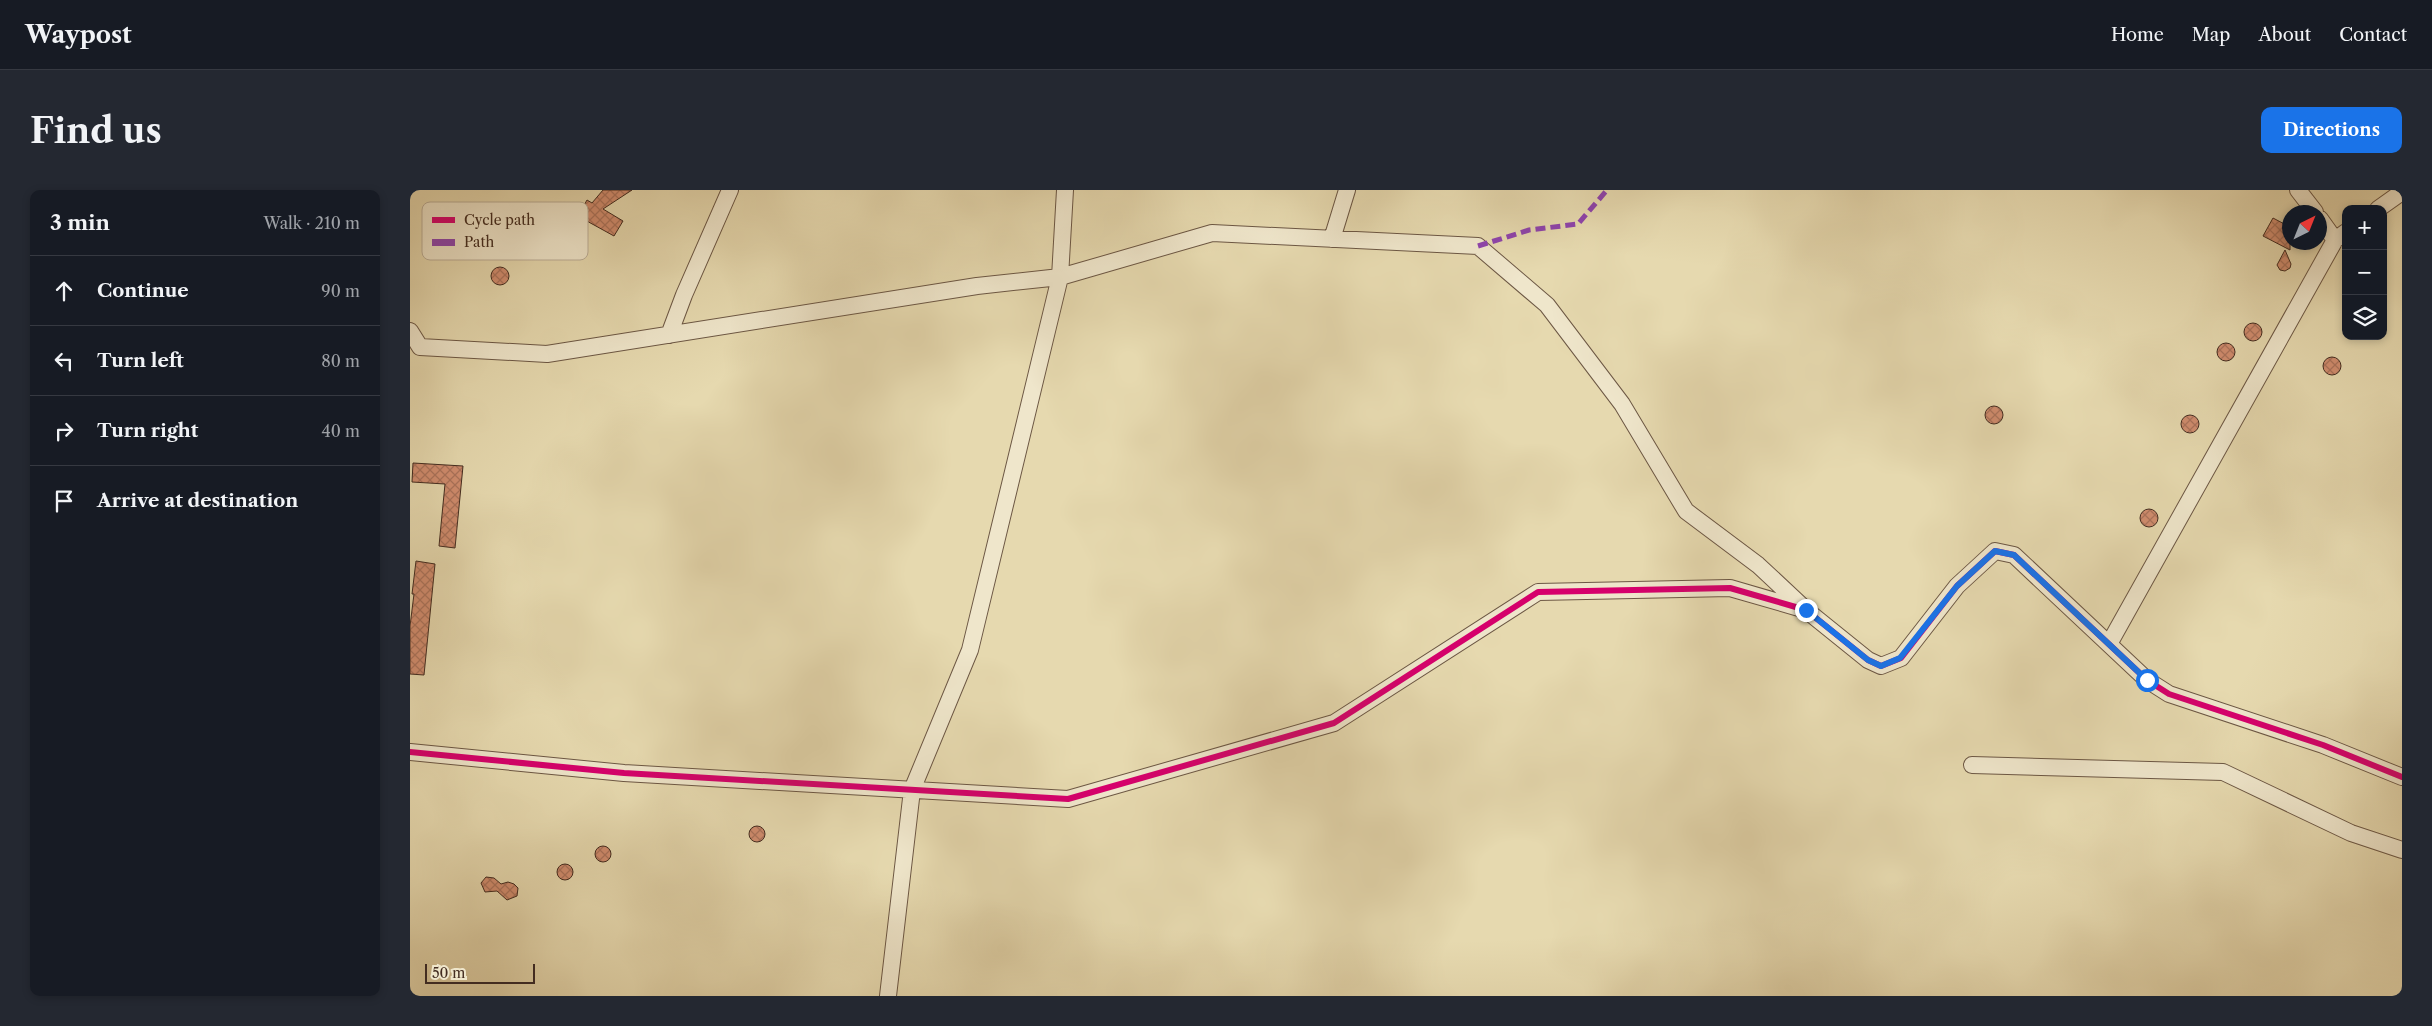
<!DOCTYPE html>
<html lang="en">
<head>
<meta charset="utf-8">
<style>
  body { margin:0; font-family:"Libre Caslon Text",serif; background:#242831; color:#f1f3f6 }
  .controls { position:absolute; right:15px; top:15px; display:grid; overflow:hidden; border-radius:10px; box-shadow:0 2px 8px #0003 }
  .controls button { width:45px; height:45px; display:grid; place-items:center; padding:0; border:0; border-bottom:1px solid #363941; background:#171b24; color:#f1f3f6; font:25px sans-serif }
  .compass { position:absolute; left:1872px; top:15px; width:45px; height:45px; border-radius:50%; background:#171b24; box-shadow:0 2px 8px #0003; rotate:43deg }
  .scale { position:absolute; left:15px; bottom:12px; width:110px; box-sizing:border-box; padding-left:5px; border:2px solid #432c20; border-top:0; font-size:14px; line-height:18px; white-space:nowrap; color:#432c20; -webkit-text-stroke:4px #efe6cb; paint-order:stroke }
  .stop { position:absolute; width:15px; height:15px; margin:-11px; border:4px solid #1a73e8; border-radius:50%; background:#fff }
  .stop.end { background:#1a73e8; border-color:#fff; box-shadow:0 1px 5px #0008 }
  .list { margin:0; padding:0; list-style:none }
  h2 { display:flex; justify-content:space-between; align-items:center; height:65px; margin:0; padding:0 20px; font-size:21px }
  h2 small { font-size:16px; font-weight:400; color:#9ea1a6 }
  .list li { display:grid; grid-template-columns:32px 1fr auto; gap:15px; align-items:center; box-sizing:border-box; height:70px; padding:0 20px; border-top:1px solid #363941 }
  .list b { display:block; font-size:19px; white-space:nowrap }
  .list em { font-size:16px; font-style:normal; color:#9ea1a6 }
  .icon { flex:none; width:28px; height:28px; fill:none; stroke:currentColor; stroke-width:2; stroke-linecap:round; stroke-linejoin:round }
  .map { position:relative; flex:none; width:1992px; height:806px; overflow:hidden; border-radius:10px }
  header { display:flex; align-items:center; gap:30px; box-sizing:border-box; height:70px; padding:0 25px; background:#171b24; border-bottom:1px solid #363941 }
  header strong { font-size:24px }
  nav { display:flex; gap:28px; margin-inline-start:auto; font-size:18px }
  .intro { display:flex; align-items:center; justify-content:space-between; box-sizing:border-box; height:120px; padding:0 30px }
  h1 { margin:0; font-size:35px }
  .button { padding:12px 22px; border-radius:10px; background:#1a73e8; color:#fff; font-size:18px; font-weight:700 }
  main { display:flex; gap:30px; padding:0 30px }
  aside { flex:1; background:#171b24; border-radius:10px; box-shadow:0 2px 8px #0003 }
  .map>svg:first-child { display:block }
  .building { fill:url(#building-cross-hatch); stroke:#432c20 }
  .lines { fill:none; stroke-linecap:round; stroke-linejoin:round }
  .minor-casing { stroke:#6c5744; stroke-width:18 }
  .minor { stroke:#efe6cb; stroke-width:16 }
  .quiet { stroke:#8e44ad; stroke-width:5; stroke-dasharray:10 5; stroke-linecap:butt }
  .cycleway-casing { stroke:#efe6cb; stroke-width:9 }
  .cycleway { stroke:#d6006c; stroke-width:6 }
  .route { stroke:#1a73e8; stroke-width:6 }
  .key { fill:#efe6cb; stroke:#bbae98; stroke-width:1 }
  .key-label { font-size:14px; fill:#432c20 }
</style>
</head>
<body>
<header>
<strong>Waypost</strong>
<nav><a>Home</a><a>Map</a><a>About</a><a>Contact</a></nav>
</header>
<div class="intro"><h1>Find us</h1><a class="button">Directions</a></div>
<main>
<aside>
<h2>3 min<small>Walk · 210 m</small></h2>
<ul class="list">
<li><svg class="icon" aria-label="ahead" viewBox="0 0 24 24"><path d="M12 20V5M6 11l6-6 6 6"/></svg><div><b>Continue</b></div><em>90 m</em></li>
<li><svg class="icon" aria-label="left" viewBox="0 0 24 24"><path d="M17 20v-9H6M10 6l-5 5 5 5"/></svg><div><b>Turn left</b></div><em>80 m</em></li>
<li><svg class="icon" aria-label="right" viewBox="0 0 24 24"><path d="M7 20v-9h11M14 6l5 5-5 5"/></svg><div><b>Turn right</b></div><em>40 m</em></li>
<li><svg class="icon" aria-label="arrive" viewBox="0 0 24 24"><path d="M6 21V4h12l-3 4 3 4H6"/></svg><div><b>Arrive at destination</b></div></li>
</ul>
</aside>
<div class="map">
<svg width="1992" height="806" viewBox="0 0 1992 806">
  <defs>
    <pattern id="building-cross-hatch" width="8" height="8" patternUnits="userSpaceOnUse" patternTransform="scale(1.25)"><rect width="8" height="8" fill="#d18d6f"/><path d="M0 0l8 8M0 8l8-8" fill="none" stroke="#ab735b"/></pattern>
  </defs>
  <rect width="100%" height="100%" fill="#e6d9af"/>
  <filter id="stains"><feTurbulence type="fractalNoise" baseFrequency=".004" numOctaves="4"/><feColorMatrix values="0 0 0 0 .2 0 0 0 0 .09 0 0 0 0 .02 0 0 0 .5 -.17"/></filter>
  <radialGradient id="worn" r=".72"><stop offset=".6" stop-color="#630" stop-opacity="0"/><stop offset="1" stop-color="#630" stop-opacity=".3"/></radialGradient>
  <path class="building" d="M 193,0 L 222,0 L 193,19 L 213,31 L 204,46 L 175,30 L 167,36 L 164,33 L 170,27 L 168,26 L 177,10 L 182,13 Z
    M 1863,28 L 1880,37 L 1880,60 L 1853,46 Z
    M 1875,60 L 1881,74 L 1880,78 L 1875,81 L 1870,80 L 1867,75 Z
    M81 86a9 9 0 1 1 18 0a9 9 0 1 1-18 0Z
    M1834 142a9 9 0 1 1 18 0a9 9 0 1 1-18 0Z
    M1807 162a9 9 0 1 1 18 0a9 9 0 1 1-18 0Z
    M1913 176a9 9 0 1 1 18 0a9 9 0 1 1-18 0Z
    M1575 225a9 9 0 1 1 18 0a9 9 0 1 1-18 0Z
    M1771 234a9 9 0 1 1 18 0a9 9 0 1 1-18 0Z
    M 3,273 L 53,276 L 45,358 L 29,356 L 35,294 L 2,292 Z
    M1730 328a9 9 0 1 1 18 0a9 9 0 1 1-18 0Z
    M 6,371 L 25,374 L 14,485 L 0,484 L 0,436 L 4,404 L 2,404 Z
    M339 644a8 8 0 1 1 16 0a8 8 0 1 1-16 0Z
    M185 664a8 8 0 1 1 16 0a8 8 0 1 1-16 0Z
    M147 682a8 8 0 1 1 16 0a8 8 0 1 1-16 0Z
    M 76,687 L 84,688 L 91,694 L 98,692 L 104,694 L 108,698 L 107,706 L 97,710 L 87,701 L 75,702 L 71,693 Z"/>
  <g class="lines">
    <g class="minor-casing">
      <path id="minor" d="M 1888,0 L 1905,22
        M 1968,19 L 1992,2
        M 1910,29 L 1925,50
        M 922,49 L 937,0
        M 0,141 L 10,157 L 137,164 L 567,96 L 650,87 L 802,43 L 1068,56 L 1137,115 L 1212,214 L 1276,321 L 1348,375 L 1393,417
        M 259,145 L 274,105 L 320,0
        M 1699,454 L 1925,50 L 1936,42
        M 0,562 L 214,583 L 658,609 L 924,533 L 1128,402 L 1320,398 L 1396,420 L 1458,470 L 1471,476 L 1491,468 L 1547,396 L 1585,361 L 1604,365 L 1737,490 L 1759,504 L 1913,555 L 1992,587
        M 1562,575 L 1813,582 L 1941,643 L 1992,660
        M 478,806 L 502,600 L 560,460 L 650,87 L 655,0"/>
    </g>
    <use href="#minor" class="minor"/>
    <path class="quiet" d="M 1068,56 L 1119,40 L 1168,34 L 1197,0"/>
    <g class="cycleway-casing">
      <path id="cycleway" d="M 0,562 L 214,583 L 658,609 L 924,533 L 1128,402 L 1320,398 L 1396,420 L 1458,470 L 1471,476 L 1491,468 L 1547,396 L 1585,361 L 1604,365 L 1737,490 L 1759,504 L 1913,555 L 1992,587"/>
    </g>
    <use href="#cycleway" class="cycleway"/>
  </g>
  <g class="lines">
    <path class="route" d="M 1396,420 L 1458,470 L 1471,476 L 1490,468 L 1547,396 L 1585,361 L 1604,365 L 1737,490"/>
  </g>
  <rect x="12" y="12" width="166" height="58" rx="8" class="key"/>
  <rect x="22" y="27" width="23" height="6" fill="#d6006c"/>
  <rect x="22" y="49" width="23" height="7" fill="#8e44ad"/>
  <g class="key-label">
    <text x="54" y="35">Cycle path</text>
    <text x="54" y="57">Path</text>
  </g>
  <rect width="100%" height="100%" filter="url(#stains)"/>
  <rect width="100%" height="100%" fill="url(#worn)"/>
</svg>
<div class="controls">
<button>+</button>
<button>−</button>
<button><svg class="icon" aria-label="layers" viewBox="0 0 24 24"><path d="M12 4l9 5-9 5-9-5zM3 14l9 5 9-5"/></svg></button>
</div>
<svg class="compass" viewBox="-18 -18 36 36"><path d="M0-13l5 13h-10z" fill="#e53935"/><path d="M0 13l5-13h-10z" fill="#9ea1a6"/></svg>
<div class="scale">50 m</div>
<div class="stop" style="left:1737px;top:490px"></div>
<div class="stop end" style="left:1396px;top:420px"></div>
</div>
</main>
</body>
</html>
